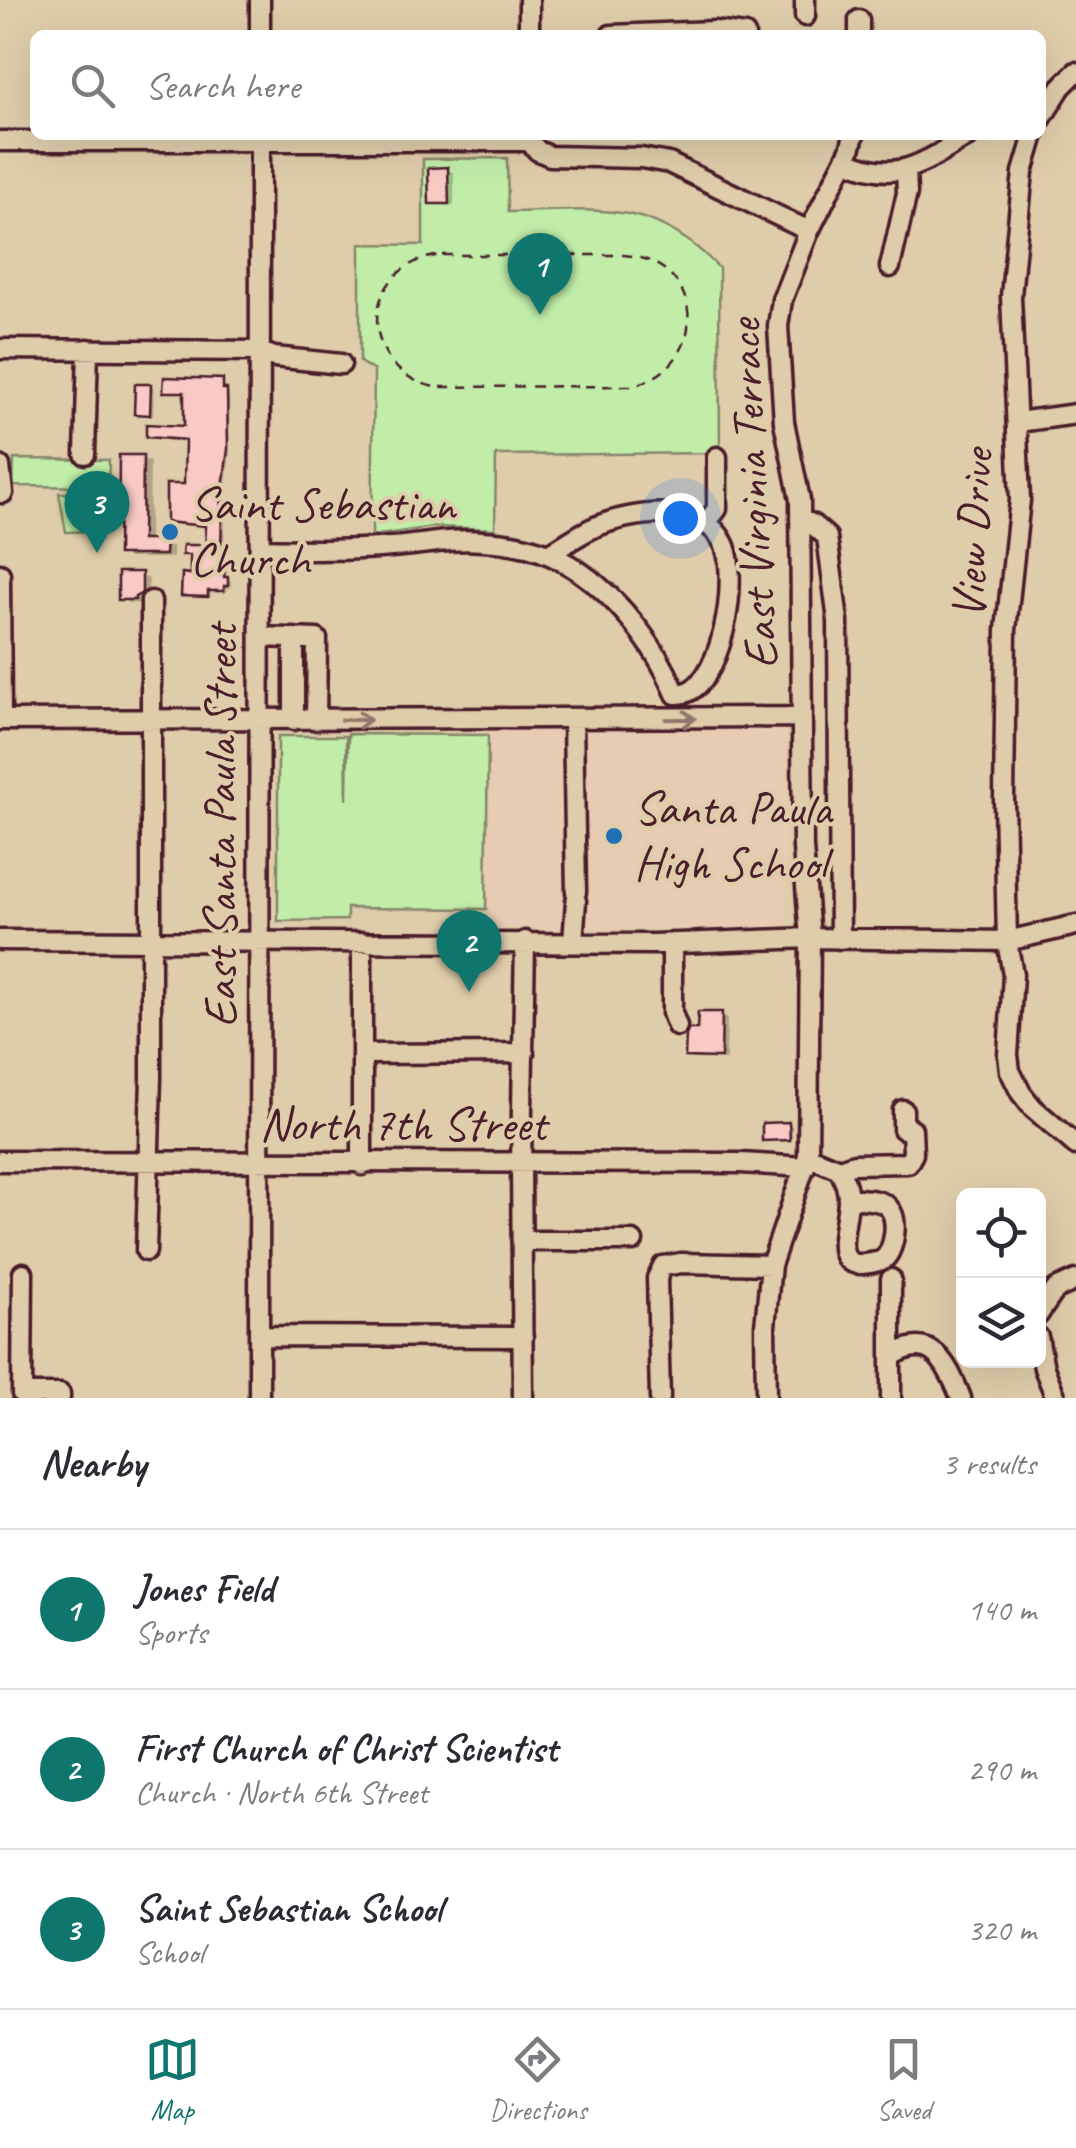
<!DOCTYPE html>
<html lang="en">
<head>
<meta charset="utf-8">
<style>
  body { margin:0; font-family:Caveat,sans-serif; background:#f7f7f7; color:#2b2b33 }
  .controls { position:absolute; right:30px; bottom:30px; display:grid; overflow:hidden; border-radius:15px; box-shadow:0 10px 40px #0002 }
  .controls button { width:90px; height:90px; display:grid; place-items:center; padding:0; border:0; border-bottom:2px solid #e1e1e2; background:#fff; color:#2b2b33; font:50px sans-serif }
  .you { position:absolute; left:680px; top:518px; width:35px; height:35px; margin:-25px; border:8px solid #fff; border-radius:50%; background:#1a73e8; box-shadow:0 0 0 15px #1a73e833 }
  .badge { display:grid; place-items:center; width:65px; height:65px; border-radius:50%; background:#0f766e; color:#fff; font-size:32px; font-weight:700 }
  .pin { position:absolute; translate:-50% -82px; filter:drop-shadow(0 2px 5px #0008) }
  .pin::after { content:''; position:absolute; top:52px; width:35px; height:30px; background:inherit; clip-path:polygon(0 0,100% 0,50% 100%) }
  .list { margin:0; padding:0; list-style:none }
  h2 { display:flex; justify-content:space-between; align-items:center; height:130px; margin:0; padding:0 40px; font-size:42px }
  h2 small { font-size:32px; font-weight:400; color:#7c7c81 }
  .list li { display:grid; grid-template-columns:65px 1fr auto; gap:30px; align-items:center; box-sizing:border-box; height:160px; padding:0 40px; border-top:2px solid #e1e1e2 }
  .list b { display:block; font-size:38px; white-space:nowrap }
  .list p { margin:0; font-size:32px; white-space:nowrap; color:#7c7c81 }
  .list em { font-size:32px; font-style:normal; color:#7c7c81 }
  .icon { flex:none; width:55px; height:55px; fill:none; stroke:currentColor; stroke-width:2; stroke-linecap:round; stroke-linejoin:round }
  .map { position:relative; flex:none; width:1076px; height:1398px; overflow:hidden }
  .search { position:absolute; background:#fff; box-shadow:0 10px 40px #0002; left:30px; right:30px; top:30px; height:110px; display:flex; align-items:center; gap:25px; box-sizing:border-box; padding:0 35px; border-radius:15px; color:#7c7c81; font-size:38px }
  .sheet { height:610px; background:#fff }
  nav { display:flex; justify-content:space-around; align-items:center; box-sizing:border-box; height:140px; border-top:2px solid #e1e1e2; background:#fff; font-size:28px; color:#7c7c81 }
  nav a { display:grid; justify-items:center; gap:5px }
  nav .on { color:#0f766e }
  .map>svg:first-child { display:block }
  .built { fill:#e7cbb2 }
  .green { fill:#c1eda9; stroke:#86866a; stroke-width:2.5 }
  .shadow { fill:#0003 }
  .building { fill:#f9c9c5; stroke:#4a1f2b; stroke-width:2.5 }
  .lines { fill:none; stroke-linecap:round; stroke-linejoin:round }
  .minor-casing { stroke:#4a1f2b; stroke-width:25 }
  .path { stroke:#4a1f2b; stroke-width:2.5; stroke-dasharray:10 8; stroke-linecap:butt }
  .minor { stroke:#dfccaa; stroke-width:18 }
  .oneway { stroke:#94766a }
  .poi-dot { fill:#1f6fb2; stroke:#dfccaa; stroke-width:4 }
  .labels { text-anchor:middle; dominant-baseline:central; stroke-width:8; stroke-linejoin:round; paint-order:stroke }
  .street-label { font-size:48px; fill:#4a1f2b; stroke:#dfccaa }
  .poi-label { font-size:48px; fill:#4a1f2b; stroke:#dfccaa; text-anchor:start }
</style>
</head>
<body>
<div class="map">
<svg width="1076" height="1398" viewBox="0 0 1076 1398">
  <rect width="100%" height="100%" fill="#dfccaa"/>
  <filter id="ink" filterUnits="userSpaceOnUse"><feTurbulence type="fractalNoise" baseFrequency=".01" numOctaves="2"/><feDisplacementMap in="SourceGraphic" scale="20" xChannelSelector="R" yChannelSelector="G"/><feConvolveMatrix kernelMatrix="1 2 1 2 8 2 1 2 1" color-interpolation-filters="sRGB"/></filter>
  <g filter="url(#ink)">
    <path class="built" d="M 490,725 L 782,725 L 787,735 L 786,930 L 488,929 Z"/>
    <path class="green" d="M 507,158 L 508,212 C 598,211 651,197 719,268 L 720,453 L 496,455 L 495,529 L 433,527 L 372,536 L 374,371 L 360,362 L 360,244 L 423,245 L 423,159 Z
      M 14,459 L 109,460 L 108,487 L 13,486 Z
      M 59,493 L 85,494 L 85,505 L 94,510 L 93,531 L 66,532 Z
      M 348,734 L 488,735 L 486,909 L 347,908 L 347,920 L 278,921 L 278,736 L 346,736 L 347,800 Z"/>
    <path class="shadow" d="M 448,170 L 454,173 L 454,205 L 437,205 L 431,202 Z
      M 222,381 L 229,394 L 230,452 L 222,520 L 225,522 L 224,547 L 229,550 L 226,579 L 231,581 L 231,586 L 227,586 L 227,592 L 211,591 L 211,598 L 187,597 L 184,595 L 193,576 L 193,556 L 185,554 L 209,548 L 207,527 L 168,521 L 186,486 L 187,441 L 168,441 L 164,437 L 187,428 L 187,393 L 166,390 Z
      M 151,386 L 154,388 L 153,415 L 140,415 L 137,413 Z
      M 142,458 L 150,462 L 149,543 L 165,543 L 173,547 L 173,558 L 129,558 L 121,554 Z
      M 141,575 L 149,579 L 147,600 L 143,604 L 129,603 L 120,598 Z
      M 721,1015 L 727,1018 L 726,1060 L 693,1059 L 688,1056 L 700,1032 Z
      M 789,1124 L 792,1126 L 792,1141 L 764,1140 Z"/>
    <path class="building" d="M 448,167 L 449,204 L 429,204 L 428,168 Z
      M 164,377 L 223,379 L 223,389 L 227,389 L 228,449 L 219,517 L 222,517 L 221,545 L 226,545 L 224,577 L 228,577 L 228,586 L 224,586 L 224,591 L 208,591 L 208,597 L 181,596 L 182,573 L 190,574 L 190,555 L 182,555 L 183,545 L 206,545 L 205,526 L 166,522 L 166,484 L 184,484 L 185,440 L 146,437 L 146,424 L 184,426 L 184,392 L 163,392 Z
      M 135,384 L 151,384 L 150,415 L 134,414 Z
      M 119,455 L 143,455 L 142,540 L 166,540 L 165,555 L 118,555 Z
      M 118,572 L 142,572 L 142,593 L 135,597 L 135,600 L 118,600 Z
      M 698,1012 L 722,1012 L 721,1058 L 685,1057 L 686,1035 L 689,1029 L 697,1029 Z
      M 789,1122 L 790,1140 L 762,1141 L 762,1123 Z"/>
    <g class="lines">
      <g class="minor-casing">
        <path id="minor" d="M 805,16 L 805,0
          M 859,20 L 859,35
          M 260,35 L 260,0
          M 529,35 L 529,0
          M 611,35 L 714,31 L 745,35
          M 1041,119 L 1061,87 L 1076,72
          M 1034,135 L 1023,172 L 1011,296 L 1020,500 L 1006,630 L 1004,800 L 1007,941 L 1013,975 L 1008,1055 L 1010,1071 L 1021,1093 L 1033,1108 L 1076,1145
          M 0,141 L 529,141 L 538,151 L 550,156 L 641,158 L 669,163 L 809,231
          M 845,160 C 899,186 925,161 970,135
          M 890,267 L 907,193 L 906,171
          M 0,349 L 259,351 L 274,357 L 341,364
          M 1018,422 L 1076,414
          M 85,454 L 88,349
          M 0,466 L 3,493 L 0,493
          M 800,519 L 812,524 L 827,537 L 838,621 L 840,939
          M 706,523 L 717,509 L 717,457
          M 260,549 C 303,550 348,551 391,547 C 422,545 451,538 482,541 C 504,542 530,546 550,555 C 606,580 653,639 676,694 C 722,697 741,574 723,542 C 702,501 630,512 595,527 C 579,534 564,545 549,554
          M 0,574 L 1,720
          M 261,637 L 317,639 L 316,720
          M 0,720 L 801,717
          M 294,720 L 294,638
          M 573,720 L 576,892
          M 0,940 L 654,944 L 810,938 L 1007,941 L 1076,925
          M 573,942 L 576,901
          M 672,943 L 672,1013 L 677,1026
          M 363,1054 L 524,1053
          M 808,1156 L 839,1169 L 854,1164 L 908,1163 L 913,1154 L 912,1129 L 903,1129 L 903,1110
          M 0,1161 L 741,1163 L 805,1167
          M 362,1165 L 362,942
          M 839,1169 C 844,1178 848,1190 848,1200 C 847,1231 824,1278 883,1260 C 894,1251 900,1219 888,1207 C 880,1198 859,1200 848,1198
          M 522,1241 L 633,1241
          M 146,1251 L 151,1077 L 151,601
          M 23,1273 L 22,1394 L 60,1394 L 60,1398
          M 891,1279 L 891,1398
          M 1038,1315 L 1056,1289 L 1076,1280
          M 259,1336 L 523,1337
          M 1038,1337 L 1044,1368 L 1056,1398
          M 891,1357 C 931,1330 947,1363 961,1398
          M 259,1398 L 260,135
          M 523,1398 L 521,1164 L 525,941
          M 660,1398 L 657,1278 L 663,1266 L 681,1263 L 771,1265
          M 766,1398 L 765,1326 L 771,1265 L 808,1156 L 810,938 L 803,848 L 800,500 L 784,422 L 778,326 L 782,300 L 809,231 L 850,150 L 854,135"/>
      </g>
      <path class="path" d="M 442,255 L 623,255 C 706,260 712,367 631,386 L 434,387 C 354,369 360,263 442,255 Z"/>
      <use href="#minor" class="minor"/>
    </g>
    <defs><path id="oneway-shaft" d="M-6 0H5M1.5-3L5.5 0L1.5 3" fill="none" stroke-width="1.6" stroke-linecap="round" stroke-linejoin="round" transform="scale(2.5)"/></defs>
    <g class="oneway">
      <use href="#oneway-shaft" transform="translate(681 719) rotate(-1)"/>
      <use href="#oneway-shaft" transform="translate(356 720)"/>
    </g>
  </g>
  <g class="poi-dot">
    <circle cx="170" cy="532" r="10"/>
    <circle cx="614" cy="836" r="10"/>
  </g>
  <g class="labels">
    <g class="street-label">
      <text transform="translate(752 494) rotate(-93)">East Virginia Terrace</text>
      <text transform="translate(972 534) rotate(-87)">View Drive</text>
      <text transform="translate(220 826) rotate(-90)">East Santa Paula Street</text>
      <text x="403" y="1124">North 7th Street</text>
    </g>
    <g class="poi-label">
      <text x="190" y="504">Saint Sebastian<tspan x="190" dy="55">Church</tspan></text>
      <text x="634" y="808">Santa Paula<tspan x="634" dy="55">High School</tspan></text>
    </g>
  </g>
</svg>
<div class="controls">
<button><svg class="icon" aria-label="locate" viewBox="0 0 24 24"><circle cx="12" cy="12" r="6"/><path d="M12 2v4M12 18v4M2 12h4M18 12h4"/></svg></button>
<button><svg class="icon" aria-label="layers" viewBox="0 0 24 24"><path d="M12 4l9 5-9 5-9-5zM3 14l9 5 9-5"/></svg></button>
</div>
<div class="you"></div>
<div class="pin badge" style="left:540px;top:315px">1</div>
<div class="pin badge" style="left:469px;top:992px">2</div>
<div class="pin badge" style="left:97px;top:553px">3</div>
<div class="search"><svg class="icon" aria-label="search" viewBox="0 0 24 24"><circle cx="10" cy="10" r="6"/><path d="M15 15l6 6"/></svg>Search here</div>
</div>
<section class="sheet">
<h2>Nearby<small>3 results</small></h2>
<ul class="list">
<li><span class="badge">1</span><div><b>Jones Field</b><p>Sports</p></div><em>140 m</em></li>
<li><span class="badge">2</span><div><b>First Church of Christ Scientist</b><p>Church · North 6th Street</p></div><em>290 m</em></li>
<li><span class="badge">3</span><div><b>Saint Sebastian School</b><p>School</p></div><em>320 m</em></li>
</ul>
</section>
<nav>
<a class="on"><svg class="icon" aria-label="map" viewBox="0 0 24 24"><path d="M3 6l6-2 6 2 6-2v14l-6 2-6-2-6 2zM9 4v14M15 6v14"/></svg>Map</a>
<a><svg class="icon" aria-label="directions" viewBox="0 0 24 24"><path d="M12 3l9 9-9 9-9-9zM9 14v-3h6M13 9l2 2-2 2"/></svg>Directions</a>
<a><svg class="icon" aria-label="saved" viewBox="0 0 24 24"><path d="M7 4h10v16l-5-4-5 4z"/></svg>Saved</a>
</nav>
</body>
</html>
